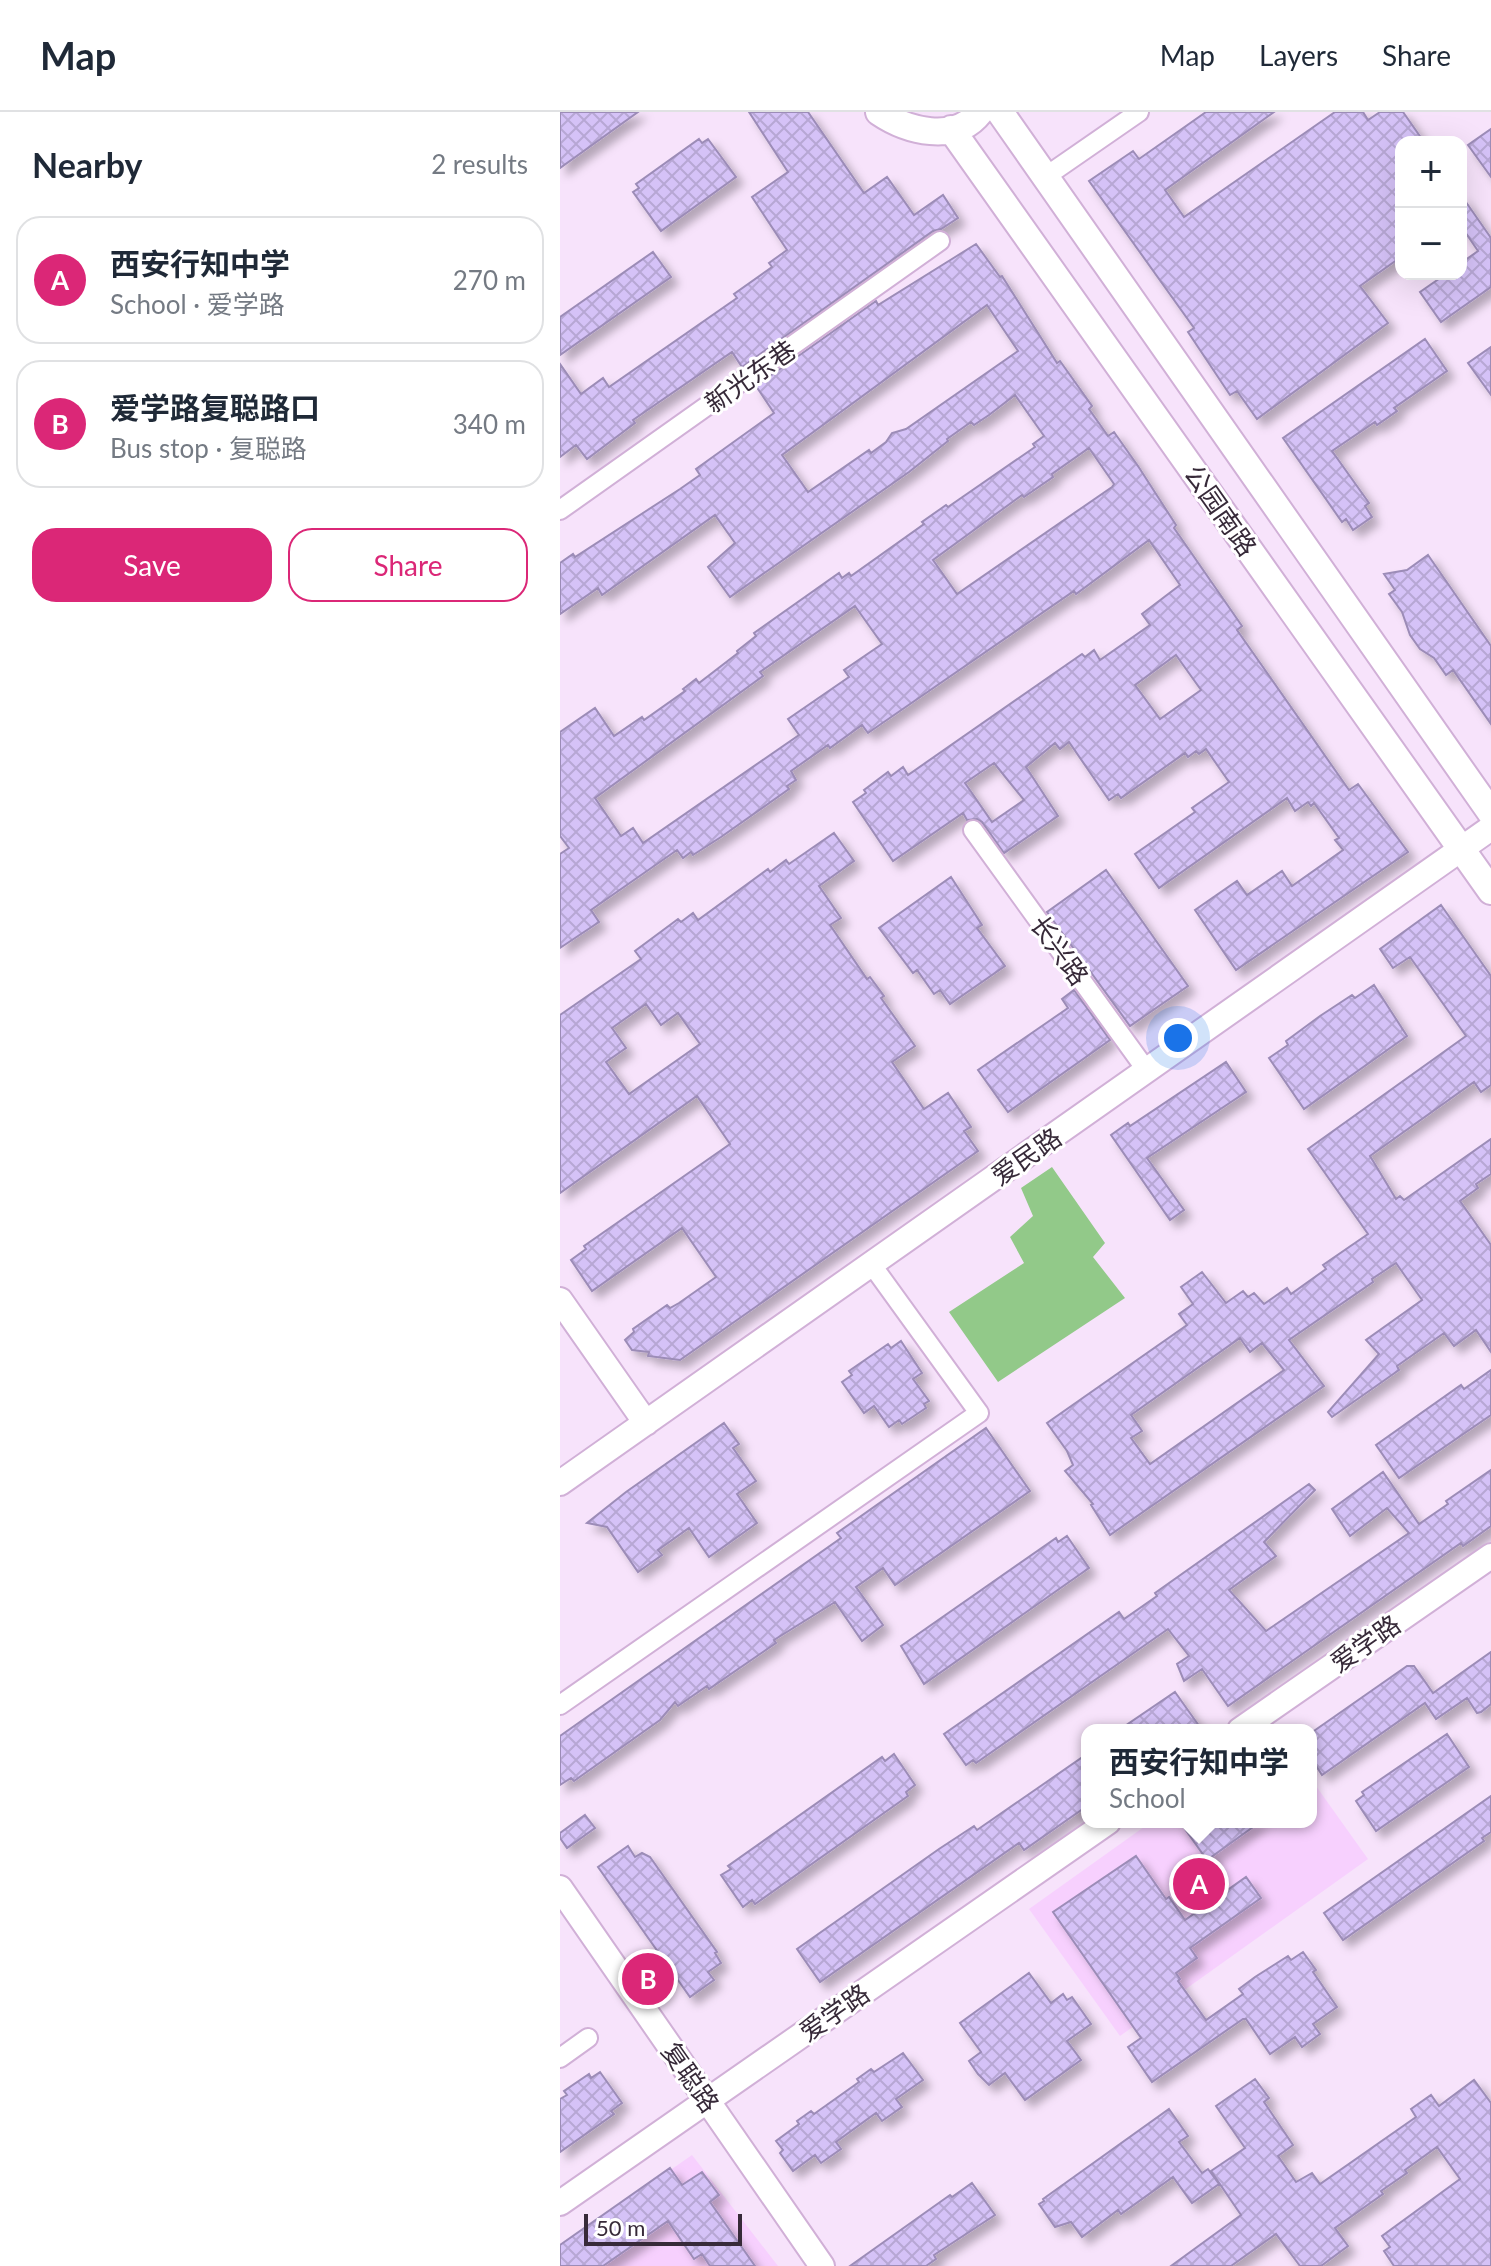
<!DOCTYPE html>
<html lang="en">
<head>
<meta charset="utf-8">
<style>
  body { margin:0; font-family:Lato,"Noto Sans SC",sans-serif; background:#f6f6f7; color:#1f2937 }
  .controls { position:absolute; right:24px; top:24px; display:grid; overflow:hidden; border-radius:16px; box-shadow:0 8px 32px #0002 }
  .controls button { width:72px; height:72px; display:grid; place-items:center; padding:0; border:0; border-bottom:2px solid #e0e1e3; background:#fff; color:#1f2937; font:40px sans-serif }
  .scale { position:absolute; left:24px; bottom:20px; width:158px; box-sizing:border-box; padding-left:8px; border:4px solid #372a39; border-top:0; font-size:22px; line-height:28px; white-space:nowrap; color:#372a39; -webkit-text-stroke:6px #fff; paint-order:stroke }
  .you { position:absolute; left:618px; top:926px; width:28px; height:28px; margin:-20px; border:6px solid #fff; border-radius:50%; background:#1a73e8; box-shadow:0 0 0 12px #1a73e833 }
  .badge { display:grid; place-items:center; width:52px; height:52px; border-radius:50%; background:#db2777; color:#fff; font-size:26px; font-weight:700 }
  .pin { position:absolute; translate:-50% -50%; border:4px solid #fff; box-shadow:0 2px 8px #0006 }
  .popup { position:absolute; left:521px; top:1612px; width:236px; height:104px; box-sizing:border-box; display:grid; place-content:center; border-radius:16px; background:#fff; filter:drop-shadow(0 2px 6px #0005); font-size:26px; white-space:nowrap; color:#747a83 }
  .popup b { font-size:30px; color:#1f2937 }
  .popup::after { content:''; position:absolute; left:50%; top:100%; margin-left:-16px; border:16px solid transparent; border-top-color:#fff }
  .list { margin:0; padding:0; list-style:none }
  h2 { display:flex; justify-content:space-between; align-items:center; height:104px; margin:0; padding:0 32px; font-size:34px }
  h2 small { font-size:26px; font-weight:400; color:#747a83 }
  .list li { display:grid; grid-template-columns:52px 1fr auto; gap:24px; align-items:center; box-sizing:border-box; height:128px; margin:0 16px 16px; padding:0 16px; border:2px solid #e0e1e3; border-radius:24px }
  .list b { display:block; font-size:30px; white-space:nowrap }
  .list p { margin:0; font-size:26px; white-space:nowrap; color:#747a83 }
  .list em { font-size:26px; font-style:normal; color:#747a83 }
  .actions { display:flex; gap:16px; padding:24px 32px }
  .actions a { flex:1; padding:18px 0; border:2px solid #db2777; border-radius:24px; text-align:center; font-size:28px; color:#db2777 }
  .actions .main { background:#db2777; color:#fff }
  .map { position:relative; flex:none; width:931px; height:2154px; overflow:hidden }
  header { display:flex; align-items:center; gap:48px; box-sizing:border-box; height:112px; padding:0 40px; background:#fff; border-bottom:2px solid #e0e1e3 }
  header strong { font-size:38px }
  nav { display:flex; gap:44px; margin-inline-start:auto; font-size:28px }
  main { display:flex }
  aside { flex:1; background:#fff }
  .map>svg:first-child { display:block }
  .built { fill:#f7d0fe }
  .green { fill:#92c989 }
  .building { fill:url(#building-cross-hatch); stroke:#9c8cb7; stroke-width:2; fill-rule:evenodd; filter:url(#shadow) }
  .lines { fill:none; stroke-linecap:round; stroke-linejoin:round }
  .minor-casing { stroke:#d1b0d7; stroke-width:22 }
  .tertiary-casing { stroke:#d1b0d7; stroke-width:28 }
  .secondary-casing { stroke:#d1b0d7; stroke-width:30 }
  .minor { stroke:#fff; stroke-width:18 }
  .tertiary { stroke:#fff; stroke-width:24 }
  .secondary { stroke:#fff; stroke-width:26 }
  .labels { text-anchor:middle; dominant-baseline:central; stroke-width:6; stroke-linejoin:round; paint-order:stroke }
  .street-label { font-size:26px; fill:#372a39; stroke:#fff }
</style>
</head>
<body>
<header>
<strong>Map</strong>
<nav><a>Map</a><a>Layers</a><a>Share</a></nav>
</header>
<main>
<aside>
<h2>Nearby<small>2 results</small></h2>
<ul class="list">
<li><span class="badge">A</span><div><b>西安行知中学</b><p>School · 爱学路</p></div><em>270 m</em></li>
<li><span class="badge">B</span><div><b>爱学路复聪路口</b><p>Bus stop · 复聪路</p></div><em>340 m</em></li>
</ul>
<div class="actions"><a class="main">Save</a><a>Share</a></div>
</aside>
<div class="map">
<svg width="931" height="2154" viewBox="0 0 931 2154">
  <defs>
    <pattern id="building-cross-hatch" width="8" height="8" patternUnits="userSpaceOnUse" patternTransform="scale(2)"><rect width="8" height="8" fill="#d5c2f7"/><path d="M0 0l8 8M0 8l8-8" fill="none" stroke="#b7a7d4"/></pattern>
    <filter id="shadow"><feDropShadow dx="7" dy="7" stdDeviation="4" flood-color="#0004"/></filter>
  </defs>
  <rect width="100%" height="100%" fill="#f7e3fb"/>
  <path class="built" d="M 751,1667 L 808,1747 L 560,1924 L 469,1797 L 591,1710 L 751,1710 Z
    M 132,2043 L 218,2154 L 0,2154 L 0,2135 Z"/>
  <path class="green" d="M 492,1055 L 545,1131 L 533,1145 L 565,1186 L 438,1270 L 389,1200 L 464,1151 L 450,1125 L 473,1104 L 461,1076 Z"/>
  <path class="building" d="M 0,0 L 78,0 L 0,56 Z
    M 189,0 L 248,0 L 304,81 L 327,65 L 354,103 L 383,83 L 398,106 L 381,117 L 373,119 L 182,255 L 172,240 L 73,308 L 75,311 L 27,347 L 16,333 L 0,345 L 0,252 L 21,282 L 43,266 L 49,275 L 177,186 L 174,182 L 212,155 L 209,151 L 227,138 L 192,85 L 228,60 Z
    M 646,0 L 714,0 L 605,78 L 624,105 L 775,0 L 803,0 L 808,8 L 820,0 L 843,0 L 864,30 L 841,30 L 841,145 L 800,174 L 828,211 L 697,307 L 677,279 L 670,283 L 628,220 L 634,216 L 529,69 L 573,39 L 579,47 Z
    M 931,17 L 931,65 L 908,33 Z
    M 139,27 L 142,31 L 148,27 L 176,65 L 101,119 L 73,80 L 79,76 L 76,72 Z
    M 901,83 L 931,126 L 931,175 L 881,210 L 860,180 L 886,162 L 901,162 L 901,151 L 918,139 L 901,114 Z
    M 416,132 L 440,165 L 442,164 L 497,251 L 500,249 L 532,294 L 529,297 L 548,324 L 554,320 L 578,354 L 616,413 L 614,416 L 682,514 L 677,518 L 789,678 L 798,672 L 848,740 L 676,858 L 635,798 L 677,769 L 687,783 L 722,759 L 732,774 L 783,738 L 775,728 L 779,726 L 754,691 L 751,694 L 748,690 L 735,699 L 727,686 L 599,776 L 575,742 L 635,700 L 632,696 L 669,670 L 646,637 L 639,642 L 636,639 L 628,645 L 625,641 L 561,686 L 558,682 L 549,688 L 509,630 L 500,637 L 495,631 L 466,655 L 498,704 L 444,741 L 422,710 L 417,707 L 407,708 L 403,701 L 333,749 L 293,690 L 306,681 L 304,678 L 328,660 L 331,664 L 343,655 L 348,663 L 522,542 L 525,545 L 534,538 L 540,548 L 590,513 L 582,502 L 620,473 L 589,428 L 516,482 L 514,479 L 308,621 L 302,613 L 270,636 L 268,633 L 231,659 L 236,668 L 227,674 L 229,677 L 161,725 L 133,743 L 131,740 L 123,746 L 117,738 L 31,798 L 39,810 L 0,836 L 0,742 L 9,736 L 0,724 L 0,620 L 35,596 L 54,624 L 82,605 L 84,608 L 125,579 L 123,577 L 136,567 L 139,571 L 178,541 L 177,539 L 196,524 L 194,521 L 279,461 L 282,466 L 289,461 L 291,464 L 364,412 L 362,410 L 386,393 L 388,395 L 475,335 L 473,332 L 484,324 L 455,283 L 429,303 L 414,313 L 411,310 L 387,327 L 388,329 L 349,360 L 170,485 L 148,455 L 175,431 L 155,403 L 42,483 L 38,476 L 0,502 L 0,451 L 13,442 L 15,445 L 120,377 L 140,363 L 136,357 L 214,301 L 196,274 L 316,189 L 318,193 ZM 427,193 L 458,239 L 346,317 L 332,321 L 326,330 L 311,341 L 309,338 L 248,380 L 222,343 ZM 529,336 L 554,372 L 552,375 L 397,482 L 373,448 L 462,383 L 464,385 L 493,365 L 492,362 ZM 295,494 L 322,532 L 284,558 L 289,565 L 228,607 L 239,623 L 83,731 L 73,716 L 61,724 L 35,686 L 203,564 L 200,560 ZM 616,543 L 641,578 L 600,607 L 575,573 ZM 434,651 L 464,688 L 432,710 L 405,671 Z
    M 93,140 L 111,165 L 0,243 L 0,205 Z
    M 865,227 L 887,259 L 834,296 L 837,299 L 817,313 L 815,310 L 772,339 L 809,391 L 805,394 L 812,405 L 793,418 L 786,407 L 782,410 L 723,326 Z
    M 931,235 L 931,283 L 908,251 Z
    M 868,443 L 931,534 L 931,612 L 893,558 L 886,563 L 874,546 L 860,537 L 850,523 L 842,500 L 829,482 L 835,478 L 824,462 L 847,458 Z
    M 274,721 L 294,749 L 259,774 L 281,806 L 270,813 L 307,867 L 310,865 L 324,884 L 321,886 L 355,934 L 332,950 L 364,997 L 388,981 L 411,1015 L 404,1019 L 418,1039 L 120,1248 L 88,1244 L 89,1240 L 72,1238 L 65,1228 L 74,1220 L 73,1217 L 107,1193 L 110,1196 L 119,1191 L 156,1165 L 122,1116 L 32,1179 L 11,1148 L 26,1137 L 24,1134 L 170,1032 L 137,984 L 0,1081 L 0,903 L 81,847 L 75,839 L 118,807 L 121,810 L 133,801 L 138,808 L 208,757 L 210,760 L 226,748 L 229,752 ZM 86,892 L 101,913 L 118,901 L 140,932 L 69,982 L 46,950 L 66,936 L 52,916 Z
    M 546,758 L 628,874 L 570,914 L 487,800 Z
    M 391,765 L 422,813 L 417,816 L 445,854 L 390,892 L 380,878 L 374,882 L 357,858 L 353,861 L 319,816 Z
    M 881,793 L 931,864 L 931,973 L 921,980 L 914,970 L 810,1044 L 836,1087 L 840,1084 L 844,1088 L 931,1027 L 931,1062 L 916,1072 L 918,1076 L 900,1089 L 931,1133 L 931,1240 L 916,1218 L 894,1234 L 884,1221 L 837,1254 L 839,1258 L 772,1305 L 768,1300 L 819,1242 L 806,1228 L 862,1188 L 836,1151 L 812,1167 L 813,1170 L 729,1228 L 764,1274 L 550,1423 L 531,1393 L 533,1392 L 505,1359 L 513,1353 L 507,1339 L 487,1311 L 627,1213 L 619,1202 L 633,1192 L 621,1175 L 642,1160 L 666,1191 L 683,1179 L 688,1185 L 694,1181 L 704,1192 L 727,1176 L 731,1182 L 766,1157 L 763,1153 L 808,1122 L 748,1037 L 906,924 L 850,845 L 833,856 L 820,837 ZM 680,1226 L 690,1240 L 702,1231 L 724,1258 L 590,1352 L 571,1326 L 582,1319 L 571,1303 Z
    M 814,873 L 847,924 L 744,997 L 709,946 L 728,933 L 726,929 L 760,904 L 792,883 L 795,886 Z
    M 514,878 L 550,928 L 448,1000 L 418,958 L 508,896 L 502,887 Z
    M 666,950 L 686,980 L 587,1046 L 624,1098 L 610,1108 L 551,1023 L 568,1011 L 570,1014 Z
    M 341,1229 L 362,1261 L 353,1267 L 369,1289 L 364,1292 L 366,1296 L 342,1312 L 339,1308 L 329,1315 L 314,1294 L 304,1301 L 282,1270 L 292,1263 L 289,1259 L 328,1232 L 331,1236 Z
    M 931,1258 L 931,1303 L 839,1366 L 816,1333 L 901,1273 L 904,1277 Z
    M 164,1311 L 179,1332 L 173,1336 L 196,1369 L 177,1382 L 197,1411 L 149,1445 L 129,1416 L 98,1438 L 102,1443 L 78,1460 L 47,1415 L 27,1411 L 66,1380 Z
    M 426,1316 L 470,1379 L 335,1473 L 323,1456 L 296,1475 L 323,1513 L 302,1529 L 275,1490 L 214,1528 L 216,1531 L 149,1577 L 147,1574 L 118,1594 L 115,1590 L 100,1608 L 14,1669 L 11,1666 L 0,1673 L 0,1624 L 281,1426 L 277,1421 Z
    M 931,1358 L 931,1414 L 903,1434 L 901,1431 L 668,1594 L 642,1557 L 624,1569 L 617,1552 L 629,1544 L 608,1517 L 416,1651 L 413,1648 L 406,1653 L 384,1622 L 559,1500 L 564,1507 L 597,1484 L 595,1481 L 749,1372 L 755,1378 L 704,1430 L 716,1444 L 669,1478 L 706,1519 L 849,1421 L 827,1396 L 790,1424 L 772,1397 L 823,1360 L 859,1412 L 888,1392 L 886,1389 Z
    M 507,1424 L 529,1456 L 364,1572 L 341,1534 L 496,1426 L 498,1430 Z
    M 931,1540 L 931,1592 L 921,1600 L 917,1601 L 907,1586 L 876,1607 L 865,1591 L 762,1663 L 751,1646 L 751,1621 L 847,1554 L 854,1554 L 873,1581 Z
    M 615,1580 L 642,1618 L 559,1618 Z
    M 887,1622 L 909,1655 L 816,1719 L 796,1689 L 804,1683 L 802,1680 Z
    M 334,1642 L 355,1673 L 346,1680 L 348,1684 L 195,1792 L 192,1788 L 183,1795 L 161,1763 L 171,1757 L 168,1754 L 322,1645 L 325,1649 Z
    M 527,1642 L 527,1694 L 464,1738 L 459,1731 L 260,1870 L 237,1837 L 379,1737 L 414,1714 L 417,1718 Z
    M 931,1684 L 931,1720 L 922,1726 L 924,1729 L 783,1828 L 764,1801 Z
    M 25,1703 L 35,1716 L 7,1736 L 0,1726 L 0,1721 Z
    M 620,1710 L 700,1710 L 647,1748 Z
    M 68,1734 L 75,1745 L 82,1741 L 90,1745 L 157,1840 L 155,1841 L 161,1851 L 148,1860 L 154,1868 L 130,1885 L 38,1755 Z
    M 576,1744 L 606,1787 L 609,1785 L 625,1808 L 686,1765 L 701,1786 L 630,1836 L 637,1846 L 616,1861 L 620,1867 L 618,1869 L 646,1908 L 683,1882 L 679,1877 L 695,1865 L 728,1844 L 731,1848 L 743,1840 L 756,1858 L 753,1860 L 777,1895 L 753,1912 L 760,1922 L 742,1935 L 735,1925 L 710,1942 L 686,1907 L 683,1907 L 592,1970 L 568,1935 L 581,1926 L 493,1800 Z
    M 469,1861 L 491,1891 L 503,1882 L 507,1888 L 512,1885 L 531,1912 L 507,1929 L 521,1948 L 465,1988 L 445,1961 L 429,1973 L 418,1962 L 409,1949 L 421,1940 L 400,1911 Z
    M 343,1941 L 363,1968 L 336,1987 L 342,1995 L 322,2009 L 316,2001 L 276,2030 L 281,2037 L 261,2051 L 255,2043 L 233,2059 L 220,2041 L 223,2038 L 216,2029 L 239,2012 L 237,2009 L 251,1999 L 254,2002 L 299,1970 L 297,1967 L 311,1957 L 314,1960 Z
    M 40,1960 L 62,1991 L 51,1999 L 54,2002 L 0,2040 L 0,1987 L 7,1983 L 4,1979 L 29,1962 L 31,1966 Z
    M 695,1967 L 709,1986 L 704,1990 L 733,2033 L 718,2044 L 736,2070 L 752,2061 L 760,2072 L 856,2005 L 851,1997 L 871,1983 L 879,1994 L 914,1968 L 931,1991 L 931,2154 L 834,2154 L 824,2139 L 830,2135 L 822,2124 L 900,2067 L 877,2035 L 845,2058 L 847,2061 L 821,2079 L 823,2082 L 775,2116 L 788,2134 L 761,2154 L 740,2154 L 716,2122 L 671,2154 L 611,2154 L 681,2103 L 651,2059 L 685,2036 L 656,1994 Z
    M 609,1997 L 628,2024 L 619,2030 L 642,2061 L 648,2057 L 659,2072 L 632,2091 L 613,2065 L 561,2102 L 558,2098 L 522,2125 L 511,2110 L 495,2115 L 479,2092 L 484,2089 L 483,2087 Z
    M 110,2056 L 122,2073 L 142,2060 L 159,2083 L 150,2090 L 195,2154 L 150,2154 L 142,2142 L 134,2147 L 108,2109 L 43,2154 L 0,2154 L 0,2133 Z
    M 412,2071 L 435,2103 L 374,2143 L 376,2147 L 366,2154 L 290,2154 L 390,2083 L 392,2085 Z"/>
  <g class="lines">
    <g class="minor-casing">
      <path id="minor" d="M 485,65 L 579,0
        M 0,398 L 380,129
        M 413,718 L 587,959
        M 0,1593 L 419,1301 L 312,1153
        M 0,1946 L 28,1926"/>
    </g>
    <g class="tertiary-casing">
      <path id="tertiary" d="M 0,1188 L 86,1311
        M 0,1371 L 931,716
        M 680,1618 L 931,1444
        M 0,1776 L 262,2154
        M 0,2091 L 548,1710"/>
    </g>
    <g class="secondary-casing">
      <path id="secondary" d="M 319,0 C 347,19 395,32 420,0
        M 440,0 L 931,701
        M 391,17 L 931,779"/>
    </g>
    <use href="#minor" class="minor"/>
    <use href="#tertiary" class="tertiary"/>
    <use href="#secondary" class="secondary"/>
  </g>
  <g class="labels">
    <g class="street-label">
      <text transform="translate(190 264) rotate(-35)">新光东巷</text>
      <text transform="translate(661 398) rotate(55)">公园南路</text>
      <text transform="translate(500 838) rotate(54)">长兴路</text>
      <text transform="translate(466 1044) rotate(-35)">爱民路</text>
      <text transform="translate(805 1531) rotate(-35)">爱学路</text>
      <text transform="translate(274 1900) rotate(-35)">爱学路</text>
      <text transform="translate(131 1965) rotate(55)">复聪路</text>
    </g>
  </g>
</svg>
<div class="controls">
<button>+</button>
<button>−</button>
</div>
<div class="scale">50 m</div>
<div class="you"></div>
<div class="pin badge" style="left:639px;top:1772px">A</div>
<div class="popup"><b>西安行知中学</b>School</div>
<div class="pin badge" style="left:88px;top:1867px">B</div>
</div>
</main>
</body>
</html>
